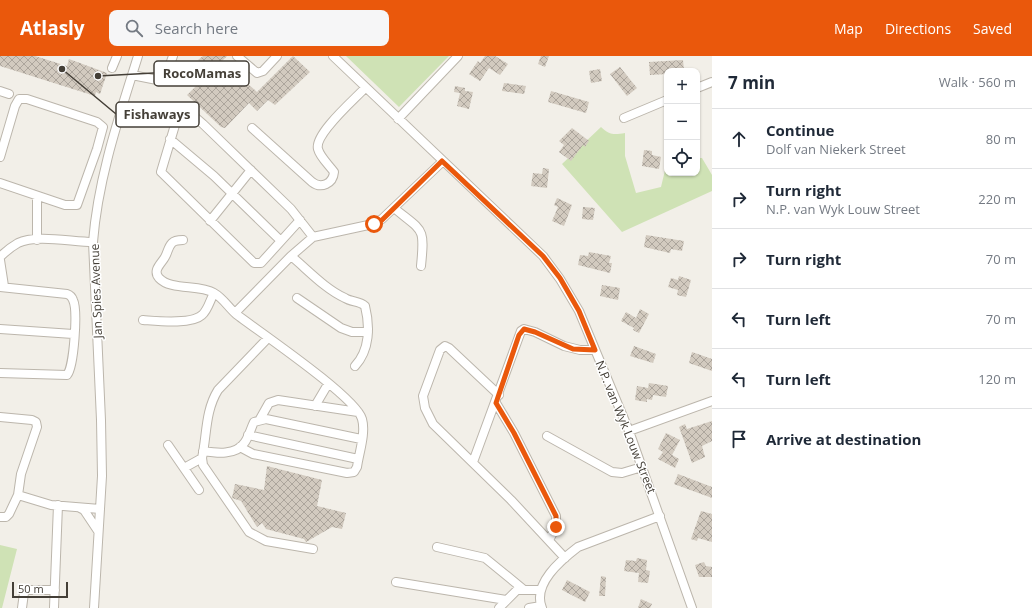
<!DOCTYPE html>
<html lang="en">
<head>
<meta charset="utf-8">
<style>
  body { margin:0; font-family:"Open Sans",sans-serif; background:#f6f6f7; color:#1f2937 }
  .controls { position:absolute; right:12px; top:12px; display:grid; overflow:hidden; border-radius:8px; box-shadow:0 1px 3px #0004 }
  .controls button { width:36px; height:36px; display:grid; place-items:center; padding:0; border:0; border-bottom:1px solid #e0e1e3; background:#fff; color:#1f2937; font:20px sans-serif }
  .scale { position:absolute; left:12px; bottom:10px; width:56px; box-sizing:border-box; padding-left:4px; border:2px solid #443f37; border-top:0; font-size:11px; line-height:14px; white-space:nowrap; color:#443f37; -webkit-text-stroke:3px #fff; paint-order:stroke }
  .stop { position:absolute; width:12px; height:12px; margin:-9px; border:3px solid #ea580c; border-radius:50%; background:#fff }
  .stop.end { background:#ea580c; border-color:#fff; box-shadow:0 1px 4px #0008 }
  .list { margin:0; padding:0; list-style:none }
  h2 { display:flex; justify-content:space-between; align-items:center; height:52px; margin:0; padding:0 16px; font-size:17px }
  h2 small { font-size:13px; font-weight:400; color:#747a83 }
  .list li { display:grid; grid-template-columns:26px 1fr auto; gap:12px; align-items:center; box-sizing:border-box; height:60px; padding:0 16px; border-top:1px solid #e0e1e3 }
  .list b { display:block; font-size:15px; white-space:nowrap }
  .list p { margin:0; font-size:13px; white-space:nowrap; color:#747a83 }
  .list em { font-size:13px; font-style:normal; color:#747a83 }
  .icon { flex:none; width:22px; height:22px; fill:none; stroke:currentColor; stroke-width:2; stroke-linecap:round; stroke-linejoin:round }
  .map { position:relative; flex:none; width:712px; height:552px; overflow:hidden }
  header { display:flex; align-items:center; gap:24px; box-sizing:border-box; height:56px; padding:0 20px; background:#ea580c; color:#fff }
  header strong { font-size:19px }
  nav { display:flex; gap:22px; margin-inline-start:auto; font-size:14px }
  .search { width:280px; height:36px; background:#f6f6f7; display:flex; align-items:center; gap:10px; box-sizing:border-box; padding:0 14px; border-radius:8px; color:#747a83; font-size:15px }
  main { display:flex }
  aside { flex:1; background:#fff }
  .map>svg:first-child { display:block }
  .grass { fill:#cfe2b5 }
  .building { fill:url(#building-cross-hatch) }
  .lines { fill:none; stroke-linecap:round; stroke-linejoin:round }
  .minor-casing { stroke:#bcb6ac; stroke-width:10 }
  .minor { stroke:#fff; stroke-width:8 }
  .route { stroke:#ea580c; stroke-width:5 }
  .labels { text-anchor:middle; dominant-baseline:central; stroke-width:3; stroke-linejoin:round; paint-order:stroke }
  .street-label { font-size:12px; fill:#443f37; stroke:#fff }
  .leader { fill:none; stroke:#443f37; stroke-width:1.5 }
  .callout-dot { fill:#443f37; stroke:#fff; stroke-width:1.5 }
  .callout { fill:#fff; stroke:#443f37; stroke-width:1.5 }
  .callout-label { font-size:13px; text-anchor:middle; font-weight:bold; fill:#443f37 }
</style>
</head>
<body>
<header>
<strong>Atlasly</strong>
<div class="search"><svg class="icon" aria-label="search" viewBox="0 0 24 24"><circle cx="10" cy="10" r="6"/><path d="M15 15l6 6"/></svg>Search here</div>
<nav><a>Map</a><a>Directions</a><a>Saved</a></nav>
</header>
<main>
<div class="map">
<svg width="712" height="552" viewBox="0 0 712 552">
  <defs>
    <pattern id="building-cross-hatch" width="8" height="8" patternUnits="userSpaceOnUse"><rect width="8" height="8" fill="#d2cabf"/><path d="M0 0l8 8M0 8l8-8" fill="none" stroke="#aca59c"/></pattern>
  </defs>
  <rect width="100%" height="100%" fill="#f2efe8"/>
  <path class="grass" d="M 346,0 L 449,0 L 399,51 Z
    M 601,71 C 609,79 614,79 625,77 L 625,100 L 636,137 L 661,131 L 667,106 L 667,117 L 697,117 L 697,102 L 702,102 L 712,119 L 712,135 L 622,176 L 562,108 Z
    M 0,489 L 17,493 L 2,552 L 0,552 Z"/>
  <path class="building" d="M 0,0 L 35,0 L 67,10 L 69,3 L 107,17 L 100,38 L 96,36 L 95,40 L 0,10 Z
    M 203,0 L 227,0 L 222,5 L 257,36 L 293,0 L 310,16 L 275,49 L 268,44 L 257,55 L 249,47 L 225,72 L 221,71 L 187,39 L 197,29 L 187,20 L 201,6 L 198,4 Z
    M 485,0 L 495,0 L 508,8 L 500,19 L 489,12 L 480,25 L 469,18 L 478,5 L 480,7 Z
    M 541,0 L 549,0 L 545,11 L 538,8 Z
    M 683,4 L 684,14 L 667,15 L 667,18 L 650,19 L 649,6 Z
    M 620,11 L 637,32 L 627,40 L 610,18 Z
    M 600,13 L 602,25 L 591,27 L 589,15 Z
    M 504,27 L 526,30 L 524,38 L 502,35 Z
    M 455,30 L 465,32 L 465,35 L 473,36 L 469,53 L 457,50 L 460,37 L 454,36 Z
    M 551,35 L 589,46 L 586,57 L 548,46 Z
    M 572,72 L 589,85 L 585,91 L 583,89 L 571,105 L 559,96 L 564,89 L 559,85 Z
    M 644,94 L 652,95 L 652,99 L 661,101 L 659,113 L 642,110 Z
    M 543,112 L 549,113 L 547,132 L 531,130 L 533,117 L 542,118 Z
    M 557,142 L 572,149 L 564,170 L 552,165 L 558,151 L 554,149 Z
    M 583,151 L 595,152 L 593,164 L 582,163 Z
    M 646,179 L 684,185 L 682,195 L 671,193 L 670,197 L 644,191 Z
    M 589,196 L 611,200 L 609,207 L 612,207 L 610,217 L 578,209 L 580,199 L 588,200 Z
    M 679,220 L 691,224 L 686,241 L 677,239 L 678,234 L 668,231 L 671,222 L 678,224 Z
    M 602,229 L 620,232 L 618,244 L 600,240 Z
    M 640,253 L 649,258 L 639,277 L 633,274 L 634,272 L 621,265 L 626,256 L 636,262 Z
    M 634,290 L 656,298 L 653,307 L 630,300 Z
    M 692,296 L 712,303 L 712,315 L 689,307 Z
    M 649,327 L 668,330 L 666,341 L 653,339 L 652,344 L 647,343 L 647,346 L 635,344 L 637,330 L 648,332 Z
    M 712,365 L 712,385 L 702,390 L 705,401 L 692,407 L 679,371 L 685,368 L 687,373 Z
    M 666,377 L 680,384 L 672,399 L 679,403 L 675,412 L 658,403 L 663,396 L 658,393 Z
    M 267,410 L 322,424 L 317,450 L 346,457 L 342,473 L 332,471 L 306,486 L 304,483 L 266,473 L 262,467 L 257,471 L 241,445 L 232,442 L 235,428 L 264,434 Z
    M 678,418 L 712,431 L 712,442 L 674,428 Z
    M 701,455 L 712,458 L 712,486 L 698,482 L 697,485 L 691,483 Z
    M 637,502 L 647,504 L 646,514 L 650,515 L 648,527 L 638,526 L 639,517 L 624,515 L 626,504 L 636,505 Z
    M 704,506 L 706,510 L 712,511 L 712,521 L 699,521 L 695,509 Z
    M 601,520 L 606,521 L 605,540 L 599,540 Z
    M 567,524 L 590,536 L 585,546 L 562,534 Z
    M 641,543 L 652,548 L 650,552 L 638,552 Z"/>
  <g class="lines">
    <g class="minor-casing">
      <path id="minor" d="M 237,0 L 257,17 L 263,15 L 277,0
        M 333,0 L 543,200 L 560,223 L 579,255 L 629,375 L 692,552
        M 112,12 L 117,0
        M 132,19 L 162,25 L 165,22 L 173,0
        M 697,32 L 712,26
        M 0,35 L 9,38
        M 624,62 L 667,44
        M 398,63 L 458,0
        M 252,72 L 312,126 C 321,133 333,128 334,116 C 329,109 320,101 318,93 C 314,78 355,43 365,32
        M 170,83 L 214,120 L 281,185
        M 0,101 L 15,50 L 19,43 L 27,43 L 97,66 L 103,71 L 97,93 L 77,149 L 65,149 L 0,127
        M 394,152 C 423,176 425,170 421,210
        M 300,164 L 261,207 L 254,207 L 161,116 L 175,69 L 180,57 L 188,55 L 203,68 L 291,153 L 313,181
        M 210,165 L 251,114
        M 37,184 L 37,140
        M 183,184 C 179,184 175,184 172,187 C 168,191 168,196 165,201 C 162,207 152,214 159,222 C 171,235 199,228 214,237 C 223,242 228,251 236,258 C 258,275 356,341 362,363 C 366,377 359,397 357,411 L 354,416 L 347,417 L 253,398 L 240,391
        M 291,200 C 308,214 325,233 345,242 C 351,246 360,245 365,250 C 370,270 370,294 355,310
        M 0,201 C 5,196 11,191 18,187 C 36,178 72,186 93,186
        M 0,204 L 4,230
        M 0,231 L 67,238 C 70,239 72,241 73,244 C 78,254 74,311 67,319 L 0,317
        M 297,242 L 341,272 L 352,276 L 368,276
        M 235,257 L 291,200 L 313,181 L 373,168 L 382,163 L 443,105
        M 143,264 C 157,265 191,269 202,259 C 208,254 210,244 214,237
        M 0,273 L 73,278
        M 268,282 L 218,334 C 205,355 207,379 202,402 L 203,409 L 249,476 L 266,485 L 313,493
        M 499,339 L 449,292 L 445,290 L 440,294 L 423,340 L 425,352 L 433,368 L 511,444 L 565,502
        M 496,347 L 514,377 L 556,460 L 556,471 L 549,484
        M 315,350 L 328,328
        M 0,361 L 32,364 L 36,366 L 37,371 L 21,418 L 18,439 L 9,458 L 6,461 L 0,461
        M 260,363 L 269,347 L 278,344 L 358,356
        M 629,375 L 712,345
        M 248,379 L 358,403
        M 547,380 L 612,416 L 622,417 L 642,411
        M 168,389 L 199,434
        M 203,395 C 216,397 236,400 245,386 C 249,380 251,372 254,366 L 266,363 L 361,383
        M 473,406 L 521,275 L 524,273 L 535,276 L 564,290 L 580,294 L 595,294
        M 184,412 L 202,402
        M 18,439 L 51,449 L 100,453
        M 80,452 L 84,454 L 98,475
        M 437,491 L 485,502 L 523,533
        M 396,526 L 506,544
        M 22,552 L 24,537 L 26,534 L 55,534
        M 54,552 L 58,449
        M 94,552 L 102,420 L 101,364 L 93,186 C 98,122 119,61 138,0
        M 499,552 L 517,534 L 541,534
        M 529,552 L 541,550
        M 542,552 C 532,528 561,504 578,491 L 660,460"/>
    </g>
    <use href="#minor" class="minor"/>
  </g>
  <g class="lines">
    <path class="route" d="M 374,168 L 382,164 L 442,105 L 543,200 L 560,222 L 579,255 L 595,294 L 573,293 L 535,276 L 524,273 L 519,279 L 496,347 L 514,377 L 556,460 L 556,471"/>
  </g>
  <g class="labels">
    <g class="street-label">
      <text transform="translate(96 235) rotate(-92)">Jan Spies Avenue</text>
      <text transform="translate(626 371) rotate(68)">N.P. van Wyk Louw Street</text>
    </g>
  </g>
  <path class="leader" d="M98 20L154 17M62 13L116 58"/>
  <g class="callout-dot">
    <circle cx="98" cy="20" r="4"/>
    <circle cx="62" cy="13" r="4"/>
  </g>
  <g class="callout">
    <rect x="154" y="5" width="95" height="25" rx="4"/>
    <rect x="116" y="46" width="83" height="25" rx="4"/>
  </g>
  <g class="callout-label">
    <text x="202" y="22">RocoMamas</text>
    <text x="157" y="63">Fishaways</text>
  </g>
</svg>
<div class="controls">
<button>+</button>
<button>−</button>
<button><svg class="icon" aria-label="locate" viewBox="0 0 24 24"><circle cx="12" cy="12" r="6"/><path d="M12 2v4M12 18v4M2 12h4M18 12h4"/></svg></button>
</div>
<div class="scale">50 m</div>
<div class="stop" style="left:374px;top:168px"></div>
<div class="stop end" style="left:556px;top:471px"></div>
</div>
<aside>
<h2>7 min<small>Walk · 560 m</small></h2>
<ul class="list">
<li><svg class="icon" aria-label="ahead" viewBox="0 0 24 24"><path d="M12 20V5M6 11l6-6 6 6"/></svg><div><b>Continue</b><p>Dolf van Niekerk Street</p></div><em>80 m</em></li>
<li><svg class="icon" aria-label="right" viewBox="0 0 24 24"><path d="M7 20v-9h11M14 6l5 5-5 5"/></svg><div><b>Turn right</b><p>N.P. van Wyk Louw Street</p></div><em>220 m</em></li>
<li><svg class="icon" aria-label="right" viewBox="0 0 24 24"><path d="M7 20v-9h11M14 6l5 5-5 5"/></svg><div><b>Turn right</b></div><em>70 m</em></li>
<li><svg class="icon" aria-label="left" viewBox="0 0 24 24"><path d="M17 20v-9H6M10 6l-5 5 5 5"/></svg><div><b>Turn left</b></div><em>70 m</em></li>
<li><svg class="icon" aria-label="left" viewBox="0 0 24 24"><path d="M17 20v-9H6M10 6l-5 5 5 5"/></svg><div><b>Turn left</b></div><em>120 m</em></li>
<li><svg class="icon" aria-label="arrive" viewBox="0 0 24 24"><path d="M6 21V4h12l-3 4 3 4H6"/></svg><div><b>Arrive at destination</b></div></li>
</ul>
</aside>
</main>
</body>
</html>
